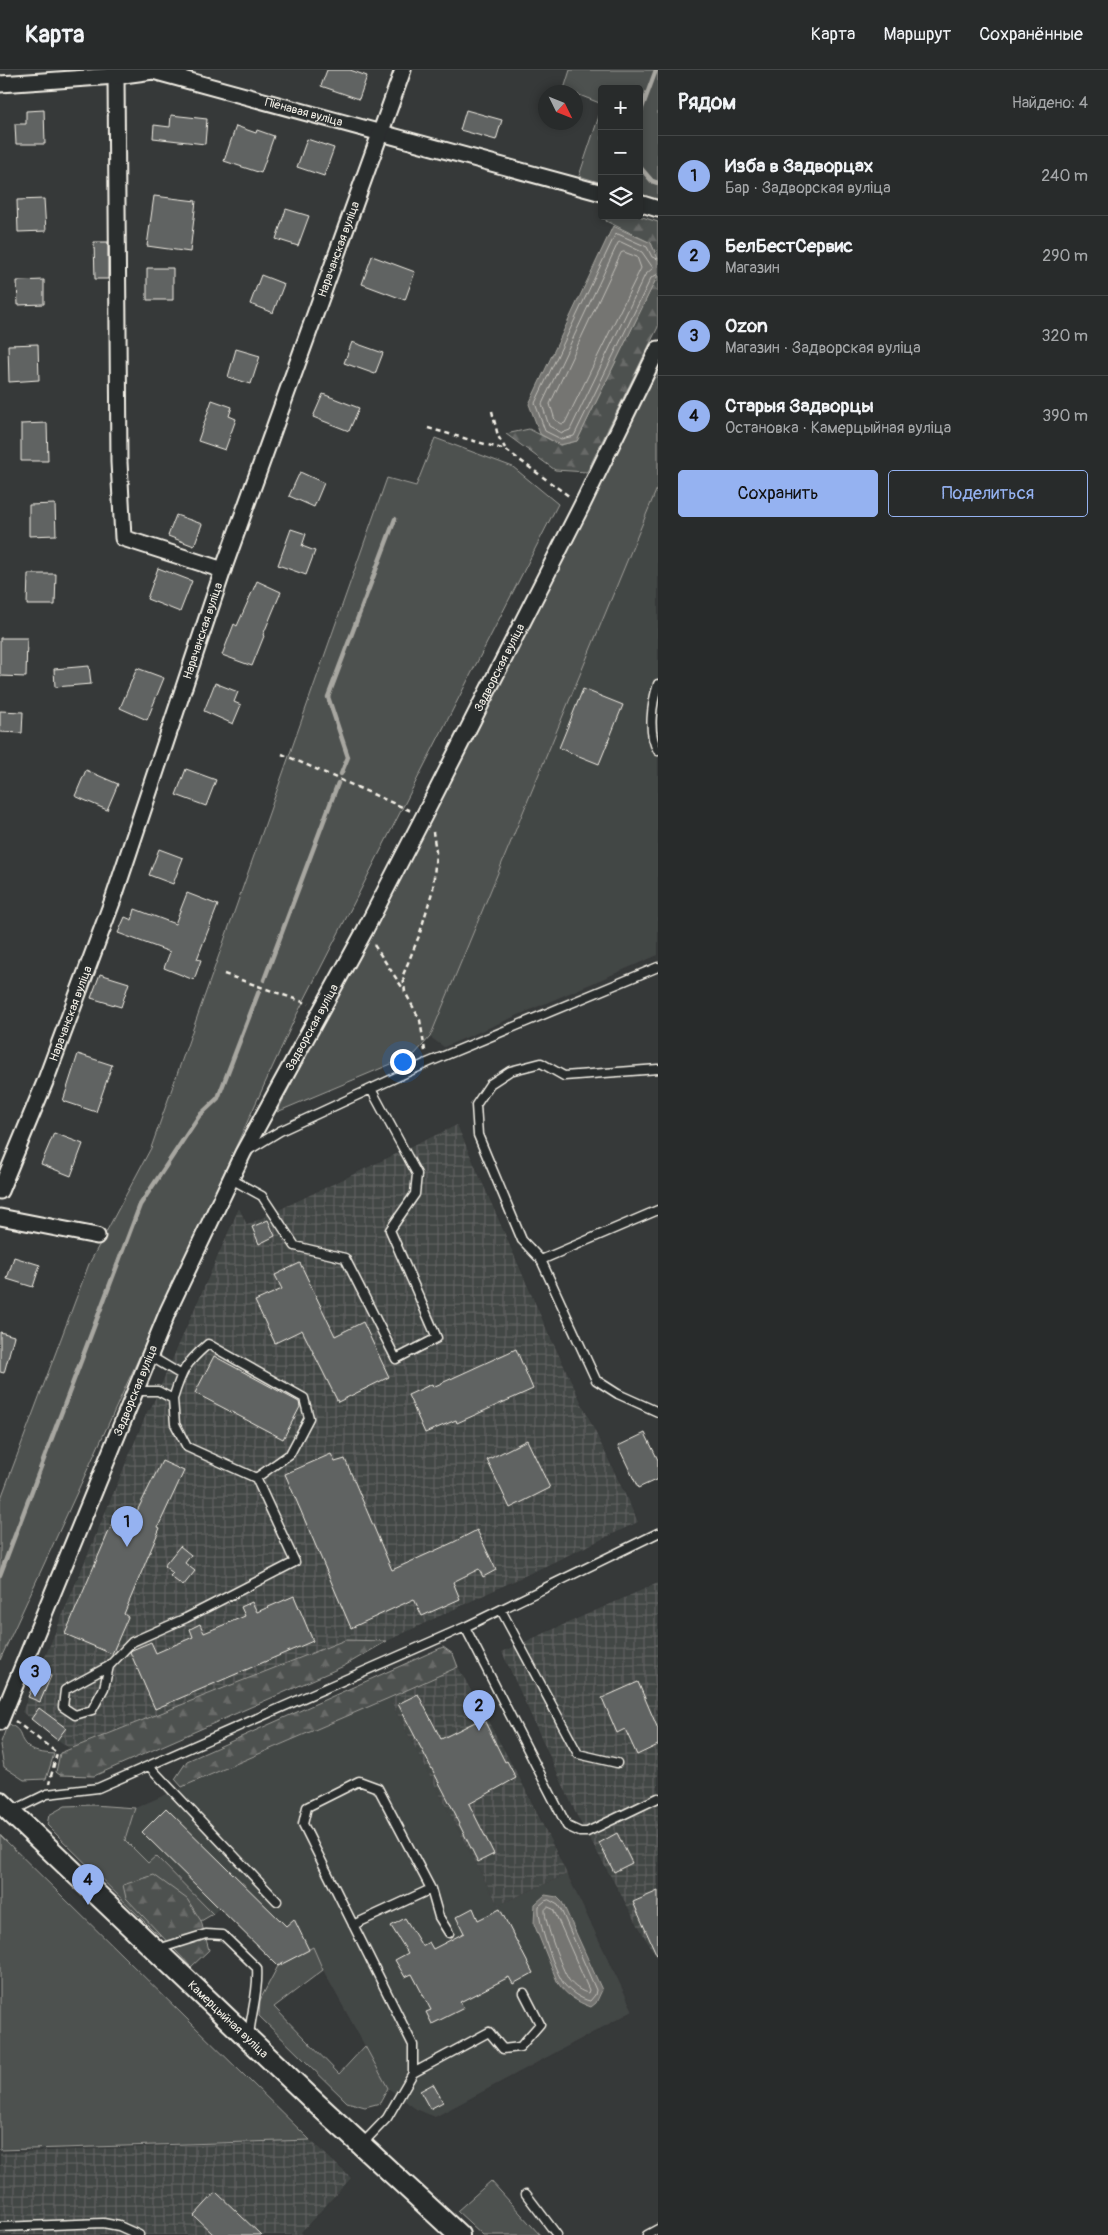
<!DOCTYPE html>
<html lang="ru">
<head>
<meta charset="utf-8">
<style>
  body { margin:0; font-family:Pangolin,sans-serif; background:#303333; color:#f1f3f6 }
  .controls { position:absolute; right:15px; top:15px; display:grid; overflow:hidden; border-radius:5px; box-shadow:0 2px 8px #0003 }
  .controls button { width:45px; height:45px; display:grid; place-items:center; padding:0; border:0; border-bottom:1px solid #444747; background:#282b2b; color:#f1f3f6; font:25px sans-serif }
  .compass { position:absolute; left:538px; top:15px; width:45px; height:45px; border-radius:50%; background:#282b2b; box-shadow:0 2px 8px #0003; rotate:133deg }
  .you { position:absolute; left:402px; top:991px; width:18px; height:18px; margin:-12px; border:4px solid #fff; border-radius:50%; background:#1a73e8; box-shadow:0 0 0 8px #1a73e833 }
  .badge { display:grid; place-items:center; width:32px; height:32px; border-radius:50%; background:#95b2f1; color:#111; font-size:16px; font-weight:700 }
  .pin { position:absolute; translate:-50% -41px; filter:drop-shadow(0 1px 2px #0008) }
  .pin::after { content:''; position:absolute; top:26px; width:18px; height:15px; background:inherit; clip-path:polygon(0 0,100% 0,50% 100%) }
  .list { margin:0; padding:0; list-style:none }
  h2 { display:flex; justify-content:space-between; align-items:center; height:65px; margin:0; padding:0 20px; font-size:21px }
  h2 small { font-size:16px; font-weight:400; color:#a5a7a9 }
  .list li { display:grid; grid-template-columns:32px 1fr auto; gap:15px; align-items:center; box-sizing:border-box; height:80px; padding:0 20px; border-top:1px solid #444747 }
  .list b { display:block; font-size:19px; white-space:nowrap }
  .list p { margin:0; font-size:16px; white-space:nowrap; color:#a5a7a9 }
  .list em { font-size:16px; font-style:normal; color:#a5a7a9 }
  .actions { display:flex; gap:10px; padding:15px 20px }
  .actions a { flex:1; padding:11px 0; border:1px solid #95b2f1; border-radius:5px; text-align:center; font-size:18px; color:#95b2f1 }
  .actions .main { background:#95b2f1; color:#111 }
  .icon { flex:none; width:28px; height:28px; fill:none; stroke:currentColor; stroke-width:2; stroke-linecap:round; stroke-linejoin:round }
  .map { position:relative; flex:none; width:658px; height:2165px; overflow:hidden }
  header { display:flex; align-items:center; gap:30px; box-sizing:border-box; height:70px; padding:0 25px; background:#282b2b; border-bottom:1px solid #444747 }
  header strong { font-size:24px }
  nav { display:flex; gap:28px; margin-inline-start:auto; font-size:18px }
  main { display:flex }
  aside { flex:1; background:#282b2b }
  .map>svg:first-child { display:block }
  .built { fill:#434645 }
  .industrial { fill:url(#industrial-grid) }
  .grass { fill:#4e514f; stroke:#a1a19c }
  .forest { fill:url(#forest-firs); stroke:#a1a19c }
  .water { fill:#757572; stroke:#a8a7a1 }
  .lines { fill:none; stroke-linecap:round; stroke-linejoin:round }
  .shore { stroke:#c1bfb9; stroke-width:1 }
  .stream { stroke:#a8a7a1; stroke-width:4.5 }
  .building { fill:#616362; stroke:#f4f1e8 }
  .lane-casing { stroke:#f4f1e8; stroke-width:11 }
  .street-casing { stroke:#f4f1e8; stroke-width:19 }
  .secondary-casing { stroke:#f4f1e8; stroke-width:24 }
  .path { stroke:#f4f1e8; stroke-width:2.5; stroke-dasharray:5 4; stroke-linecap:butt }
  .lane { stroke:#2a2d2e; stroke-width:8 }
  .street { stroke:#2a2d2e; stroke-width:15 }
  .secondary { stroke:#2a2d2e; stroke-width:20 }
  .labels { text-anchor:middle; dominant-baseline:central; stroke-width:4; stroke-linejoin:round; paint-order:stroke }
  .street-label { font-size:12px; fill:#f4f1e8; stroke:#2a2d2e }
</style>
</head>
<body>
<header>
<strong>Карта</strong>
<nav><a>Карта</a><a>Маршрут</a><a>Сохранённые</a></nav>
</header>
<main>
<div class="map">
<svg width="658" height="2165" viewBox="0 0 658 2165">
  <defs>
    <pattern id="industrial-grid" width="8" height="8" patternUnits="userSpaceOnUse" patternTransform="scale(1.25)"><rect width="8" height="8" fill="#434645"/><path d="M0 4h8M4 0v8" fill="none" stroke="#5f6160"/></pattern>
    <pattern id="forest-firs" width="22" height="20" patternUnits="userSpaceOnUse" patternTransform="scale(1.25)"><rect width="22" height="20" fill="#4e514f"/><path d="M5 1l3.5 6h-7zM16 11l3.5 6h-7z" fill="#686a68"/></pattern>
  </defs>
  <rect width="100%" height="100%" fill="#363939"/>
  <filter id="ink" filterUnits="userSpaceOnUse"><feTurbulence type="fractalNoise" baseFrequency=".02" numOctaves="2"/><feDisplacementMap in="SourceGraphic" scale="10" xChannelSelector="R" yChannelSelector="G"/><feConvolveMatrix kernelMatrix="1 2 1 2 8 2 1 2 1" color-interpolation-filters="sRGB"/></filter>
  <g filter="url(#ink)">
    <path class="built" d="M 658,416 L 658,885 L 444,977 L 430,967 Z
      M 389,1628 L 498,1835 L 567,1804 L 633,1941 L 435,2047 L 416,2039 L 388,2018 L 323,1900 L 313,1878 L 278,1896 L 219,1838 L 213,1844 L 157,1786 L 148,1794 L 125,1770 L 135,1738 Z"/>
    <path class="industrial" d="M 457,1055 L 546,1258 L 638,1452 L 387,1571 L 345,1570 L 70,1679 L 22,1642 L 148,1340 L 150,1340 L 239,1138 L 247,1155 Z
      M 658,1513 L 658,1639 L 656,1640 L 658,1644 L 658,1877 L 652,1880 L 578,1748 L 502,1582 Z
      M 458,1597 L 520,1709 L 567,1804 L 498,1835 L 389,1628 Z
      M 310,2070 L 351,2108 L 301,2162 L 303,2165 L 0,2165 L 0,2083 Z"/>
    <path class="grass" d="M 570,0 L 658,0 L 658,129 L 639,124 L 639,19 L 602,19 L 602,34 L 564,19 Z
      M 602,37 L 602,113 L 579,106 Z
      M 658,297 L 658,416 L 430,967 L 415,984 L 277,1042 Z
      M 435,368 L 513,397 L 558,434 L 295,948 L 0,1590 L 0,1431 L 89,1194 L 151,1078 L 387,408 L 416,416 Z
      M 8,1653 C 25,1663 16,1662 25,1674 C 32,1683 44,1683 54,1684 L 46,1709 L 24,1710 L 4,1697 L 0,1675 Z
      M 93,1735 L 135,1738 L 125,1770 L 148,1793 L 156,1786 L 213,1844 L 201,1851 L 163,1867 L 154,1861 L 47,1755 L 49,1745 L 65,1736 Z
      M 0,1765 L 310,2070 L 0,2080 Z
      M 313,1877 L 323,1900 L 274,1937 L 339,2004 L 365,1976 L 388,2018 L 380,2033 L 365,2037 L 347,2032 L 259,1946 L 260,1930 L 278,1896 Z
      M 491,2111 L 540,2165 L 483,2165 L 457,2141 Z"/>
    <path class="forest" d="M 607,146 L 639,146 L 658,152 L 658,189 L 651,173 L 606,151 Z
      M 658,205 L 658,257 L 587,402 L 555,400 L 506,364 L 529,359 L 560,375 L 577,371 Z
      M 345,1570 L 387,1571 L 344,1596 L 94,1706 L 60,1705 L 56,1702 L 60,1683 Z
      M 443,1577 L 453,1584 L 458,1597 L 389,1628 L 182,1717 L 175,1709 L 187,1691 Z
      M 154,1805 L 187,1829 L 201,1851 L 209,1880 L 191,1897 L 126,1828 L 123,1815 Z"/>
    <path class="water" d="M 613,156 L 651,173 L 658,189 L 658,205 L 577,371 L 560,375 L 540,364 L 529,334 Z
      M 545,1825 L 557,1827 L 562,1832 L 602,1920 L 596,1933 L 591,1937 C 577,1932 564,1924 557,1911 L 534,1854 L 535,1834 Z"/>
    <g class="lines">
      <path class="shore" d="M 621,172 L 642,182 L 653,198 L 645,205 L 570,360 L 562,363 L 549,356 L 542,334 L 618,173 Z
        M 624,182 L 637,187 L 641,198 L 565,353 L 562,354 L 555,350 L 550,334 L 621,183 Z
        M 658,189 L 652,187 L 647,177 L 618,164 L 615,165 L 535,333 L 545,361 L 561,369 L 574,366 L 651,208 L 658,204
        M 549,1830 L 558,1835 L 562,1842 L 596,1920 L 595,1925 L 590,1931 C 581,1929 570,1922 564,1914 C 555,1902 537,1851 539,1836 L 545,1831 Z
        M 548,1837 L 553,1839 L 556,1845 L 589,1920 L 588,1923 C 582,1922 573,1916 569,1910 C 562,1900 544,1851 545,1840 Z"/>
      <path class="stream" d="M 639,46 L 656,0
        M 639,96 L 652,111 L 658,113
        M 341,704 L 348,687 L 328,627 L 395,449
        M 264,910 L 338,713
        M 0,1505 L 140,1135 L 199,1046 L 218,1028 L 259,921"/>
    </g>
    <path class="building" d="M 327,0 L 350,0 L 367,6 L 359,29 L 321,16 Z
      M 44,40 L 45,74 L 16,74 L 15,54 L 26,54 L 26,41 Z
      M 466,40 L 502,50 L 496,70 L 460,60 Z
      M 171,45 L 207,49 L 205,74 L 153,68 L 154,55 L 170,57 Z
      M 236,56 L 256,63 L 257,60 L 274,66 L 261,103 L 224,91 Z
      M 307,69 L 334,78 L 324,106 L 297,97 Z
      M 154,126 L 196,131 L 190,182 L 147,176 Z
      M 44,129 L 46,161 L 18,162 L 17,130 Z
      M 286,139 L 309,146 L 298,176 L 276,169 Z
      M 94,172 L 108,172 L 108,209 L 95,209 Z
      M 372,186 L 415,202 L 405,230 L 362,214 Z
      M 147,198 L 173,198 L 173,230 L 147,230 Z
      M 261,205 L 284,214 L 273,243 L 250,234 Z
      M 44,210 L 44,234 L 18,235 L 17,211 Z
      M 352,272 L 383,283 L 375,304 L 344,293 Z
      M 38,274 L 39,310 L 9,312 L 8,275 Z
      M 236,279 L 260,286 L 251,314 L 228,307 Z
      M 323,324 L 359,338 L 349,361 L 313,347 Z
      M 212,330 L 232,337 L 229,346 L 236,349 L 225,380 L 198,371 Z
      M 47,353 L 48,391 L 21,391 L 21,354 Z
      M 300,402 L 324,413 L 314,437 L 289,426 Z
      M 55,434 L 56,465 L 29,466 L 29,435 Z
      M 176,445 L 202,454 L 194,476 L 168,466 Z
      M 291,459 L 306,464 L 302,476 L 315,481 L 306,505 L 278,495 Z
      M 158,498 L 192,511 L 180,542 L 147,529 Z
      M 28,504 L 56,504 L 55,535 L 27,535 Z
      M 257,511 L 281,522 L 263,565 L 264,566 L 252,596 L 222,585 L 234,554 L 237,556 Z
      M 0,568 L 27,568 L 26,607 L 0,606 Z
      M 89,596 L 91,614 L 55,617 L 54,599 Z
      M 137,598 L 164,608 L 147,650 L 120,638 Z
      M 215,613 L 238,622 L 234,632 L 241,635 L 233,654 L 204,641 Z
      M 583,619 L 623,635 L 599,694 L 559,678 Z
      M 0,641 L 23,642 L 22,663 L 0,662 Z
      M 186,699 L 216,710 L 206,736 L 176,725 Z
      M 86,700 L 118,714 L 107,740 L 75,726 Z
      M 159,779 L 183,788 L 173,814 L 149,805 Z
      M 187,823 L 218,835 L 197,889 L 201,890 L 194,910 L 164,898 L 170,882 L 118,863 L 125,847 L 132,850 L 135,839 L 175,854 Z
      M 100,904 L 129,913 L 121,937 L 91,928 Z
      M 78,984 L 112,995 L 96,1042 L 63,1031 Z
      M 54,1063 L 83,1074 L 71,1106 L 41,1094 Z
      M 268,1150 L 275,1166 L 259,1174 L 252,1157 Z
      M 14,1187 L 40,1195 L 33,1217 L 7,1209 Z
      M 300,1193 L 335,1266 L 363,1252 L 389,1307 L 338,1332 L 302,1260 L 275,1273 L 255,1231 L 282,1219 L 275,1205 Z
      M 0,1262 L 14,1266 L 4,1303 L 0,1302 Z
      M 516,1279 L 533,1319 L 457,1353 L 456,1350 L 425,1363 L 408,1325 L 432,1314 L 433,1317 Z
      M 214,1286 L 299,1332 L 300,1337 L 283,1369 L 195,1323 Z
      M 645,1363 L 658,1390 L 658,1409 L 638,1418 L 618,1376 Z
      M 527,1370 L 550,1418 L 510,1438 L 487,1390 Z
      M 331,1384 L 335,1392 L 345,1389 L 392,1500 L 454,1472 L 477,1460 L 496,1500 L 483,1507 L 479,1499 L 453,1512 L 460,1529 L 422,1546 L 414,1529 L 351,1558 L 285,1404 Z
      M 162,1391 L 184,1401 L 158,1457 L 160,1458 L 124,1544 L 128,1547 L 112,1584 L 65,1564 L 118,1440 L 134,1447 Z
      M 180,1476 L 191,1485 L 185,1493 L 195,1501 L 183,1516 L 170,1506 L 173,1503 L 164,1496 Z
      M 294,1526 L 313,1571 L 155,1639 L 130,1582 L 132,1580 L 151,1572 L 156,1583 L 193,1567 L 190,1559 L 200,1554 L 204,1563 L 245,1546 L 241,1537 L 252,1532 L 257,1542 Z
      M 39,1601 L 51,1606 L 40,1632 L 28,1627 Z
      M 638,1612 L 658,1659 L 658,1675 L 637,1685 L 625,1659 L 617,1663 L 602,1628 Z
      M 418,1624 L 441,1669 L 483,1648 L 505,1692 L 507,1691 L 516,1708 L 469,1734 L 494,1784 L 478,1792 L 456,1748 L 457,1747 L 398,1634 Z
      M 39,1638 L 66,1658 L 57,1670 L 31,1649 Z
      M 166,1738 L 286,1856 L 294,1849 L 309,1880 L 278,1896 L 142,1762 Z
      M 617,1763 L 632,1793 L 614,1802 L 599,1773 Z
      M 658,1821 L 658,1888 L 633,1832 Z
      M 473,1838 L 478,1850 L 500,1839 L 533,1903 L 513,1914 L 509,1907 L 460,1932 L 464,1938 L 432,1954 L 426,1942 L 431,1940 L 412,1904 L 405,1907 L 395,1890 L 408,1883 L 391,1856 L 405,1848 L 422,1876 L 429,1872 L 433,1879 L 464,1863 L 456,1847 Z
      M 433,2014 L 443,2032 L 430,2039 L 420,2021 Z
      M 216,2122 L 261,2165 L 214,2165 L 194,2146 Z"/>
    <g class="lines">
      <g class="lane-casing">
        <path id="lane" d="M 658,614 C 652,633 647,663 658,681
          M 247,1081 L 280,1061 L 427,993 L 658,897
          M 231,1109 L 262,1126 L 295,1176 L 345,1188 L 396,1289 L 437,1268 L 390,1160 L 415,1124 L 417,1104 L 371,1019
          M 658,1140 L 541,1190 L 596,1310 L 618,1324 L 658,1342
          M 541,1190 L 522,1170 L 478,1065 L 476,1035 L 490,1014 L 510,1001 L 541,993 L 564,1006 L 658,999
          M 150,1286 L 180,1304
          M 135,1321 L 158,1321 L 173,1329 L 175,1354 L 187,1377 L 256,1408 L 290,1384 L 309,1348 L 304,1328 L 208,1274 C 185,1294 182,1300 173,1329
          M 501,1540 L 578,1684 L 617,1693
          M 465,1557 L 567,1756 L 580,1762 L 587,1762 L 658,1728
          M 109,1596 L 65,1620 L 63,1637 L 75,1645 L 92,1640 L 104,1618 L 109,1596 L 132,1572 L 186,1548 L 295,1492 L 256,1408
          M 149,1696 L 277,1831
          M 12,1741 L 47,1724 L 98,1718 L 465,1557 L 658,1463
          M 353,1855 L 431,1819
          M 158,1879 L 206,1864 L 223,1865 L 257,1898 C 259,1921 251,1943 249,1966
          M 413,2003 L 489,1962 L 503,1979 L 520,1977 L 540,1954 L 524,1923
          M 362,2074 L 387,2048 L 413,2003 L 413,1975 L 303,1754 L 307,1737 L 359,1711 L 378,1718 L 431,1819 L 439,1847 L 449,1863
          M 526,2124 L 557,2165
          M 0,2157 L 103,2153 L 119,2156 L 139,2165
          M 647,2165 L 658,2159"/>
      </g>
      <g class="street-casing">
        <g id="street">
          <path d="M 116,6 L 119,392 L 123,468 L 223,500"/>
          <path id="s1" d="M 0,14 L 116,6 L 153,1 L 602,123"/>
          <path d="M 639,133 L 658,139"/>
          <path id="s2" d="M 0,1121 L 45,1012 L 114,827 L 223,500 L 403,0"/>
          <path d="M 0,1147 L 97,1166"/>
          <path id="s3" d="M 0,1652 L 168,1241 L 243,1083 L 364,862 L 429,736 L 582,435 L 658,279"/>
        </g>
      </g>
      <g class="secondary-casing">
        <g id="secondary">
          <path id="s4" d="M 0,1732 L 317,2034 L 459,2165"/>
        </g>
      </g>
      <path class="path" d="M 492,341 L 498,366 L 505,378
        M 428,358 L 506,380 L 570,427
        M 282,684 L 411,741
        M 374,875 L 404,920
        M 224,904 L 309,934
        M 425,981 L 420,950 L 405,922 L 403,905 L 419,866 L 433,819 L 436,782 L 433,762
        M 15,1651 L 57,1683 L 49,1714"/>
      <use href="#lane" class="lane"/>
      <use href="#street" class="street"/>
      <use href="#secondary" class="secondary"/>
    </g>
  </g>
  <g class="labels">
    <g class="street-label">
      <text stroke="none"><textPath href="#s1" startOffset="310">Піёнавая вуліца</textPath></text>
      <text stroke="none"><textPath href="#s2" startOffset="1001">Нарачанская вуліца</textPath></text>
      <text stroke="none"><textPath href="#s2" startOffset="596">Нарачанская вуліца</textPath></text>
      <text stroke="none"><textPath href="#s3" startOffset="1168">Задворская вуліца</textPath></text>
      <text stroke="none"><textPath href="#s2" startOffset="191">Нарачанская вуліца</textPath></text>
      <text stroke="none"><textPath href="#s3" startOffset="762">Задворская вуліца</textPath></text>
      <text stroke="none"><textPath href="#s3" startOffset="358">Задворская вуліца</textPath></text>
      <text stroke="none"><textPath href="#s4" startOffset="315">Камерцыйная вуліца</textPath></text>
    </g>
  </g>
</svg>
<div class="controls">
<button>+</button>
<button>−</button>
<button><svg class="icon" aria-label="layers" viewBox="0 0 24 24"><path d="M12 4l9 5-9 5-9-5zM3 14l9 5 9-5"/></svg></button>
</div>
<svg class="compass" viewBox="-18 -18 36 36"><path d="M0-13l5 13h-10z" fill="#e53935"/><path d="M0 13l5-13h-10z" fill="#a5a7a9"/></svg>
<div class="you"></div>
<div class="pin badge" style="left:127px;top:1477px">1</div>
<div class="pin badge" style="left:479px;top:1661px">2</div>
<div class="pin badge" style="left:35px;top:1627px">3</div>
<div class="pin badge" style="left:88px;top:1835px">4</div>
</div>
<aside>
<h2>Рядом<small>Найдено: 4</small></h2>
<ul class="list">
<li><span class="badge">1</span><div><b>Изба в Задворцах</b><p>Бар · Задворская вуліца</p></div><em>240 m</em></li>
<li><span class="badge">2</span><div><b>БелБестСервис</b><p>Магазин</p></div><em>290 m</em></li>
<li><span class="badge">3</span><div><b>Ozon</b><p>Магазин · Задворская вуліца</p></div><em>320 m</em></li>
<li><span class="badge">4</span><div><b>Старыя Задворцы</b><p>Остановка · Камерцыйная вуліца</p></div><em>390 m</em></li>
</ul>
<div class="actions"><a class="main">Сохранить</a><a>Поделиться</a></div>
</aside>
</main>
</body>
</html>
